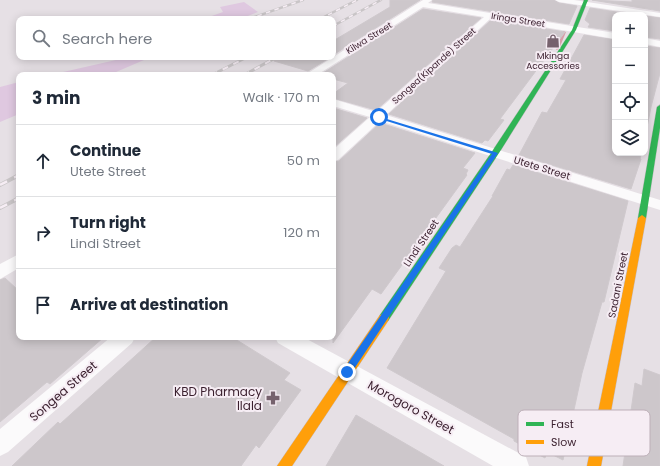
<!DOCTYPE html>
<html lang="en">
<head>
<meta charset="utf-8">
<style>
  body { margin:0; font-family:Poppins,sans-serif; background:#f6f6f7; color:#1f2937 }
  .controls { position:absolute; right:12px; top:12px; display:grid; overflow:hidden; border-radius:8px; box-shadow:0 2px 10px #0003 }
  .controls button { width:36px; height:36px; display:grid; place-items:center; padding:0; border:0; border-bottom:1px solid #e0e1e3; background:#fff; color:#1f2937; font:20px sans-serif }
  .stop { position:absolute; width:12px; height:12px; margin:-9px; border:3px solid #1a73e8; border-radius:50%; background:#fff }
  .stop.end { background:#1a73e8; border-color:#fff; box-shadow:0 1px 4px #0008 }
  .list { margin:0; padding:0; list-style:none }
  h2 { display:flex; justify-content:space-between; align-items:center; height:52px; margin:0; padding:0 16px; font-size:17px }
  h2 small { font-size:13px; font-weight:400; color:#747a83 }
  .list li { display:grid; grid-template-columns:26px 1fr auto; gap:12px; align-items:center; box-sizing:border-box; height:72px; padding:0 16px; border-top:1px solid #e0e1e3 }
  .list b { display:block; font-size:15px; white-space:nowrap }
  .list p { margin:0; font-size:13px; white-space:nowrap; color:#747a83 }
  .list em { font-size:13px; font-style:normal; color:#747a83 }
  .icon { flex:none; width:22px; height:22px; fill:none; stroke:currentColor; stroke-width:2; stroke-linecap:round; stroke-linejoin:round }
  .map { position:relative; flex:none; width:660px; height:466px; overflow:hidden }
  .search { position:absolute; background:#fff; box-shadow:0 2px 10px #0003; left:16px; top:16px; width:320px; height:44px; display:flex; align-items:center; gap:10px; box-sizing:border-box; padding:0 14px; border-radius:8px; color:#747a83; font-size:15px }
  .panel { position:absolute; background:#fff; box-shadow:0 2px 10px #0003; left:16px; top:72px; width:320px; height:268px; border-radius:8px }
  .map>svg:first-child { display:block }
  .green { fill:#dfc8e0 }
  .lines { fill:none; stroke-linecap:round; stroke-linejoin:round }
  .stream { fill:#d79ea8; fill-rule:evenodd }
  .building { fill:#cdc7cb; stroke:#cfc9cd }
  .fast-casing { stroke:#c6bcc3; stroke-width:1 }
  .slow-casing { stroke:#c6bcc3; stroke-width:1 }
  .street { fill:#fbfafb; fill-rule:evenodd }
  .fast { fill:#30b455; fill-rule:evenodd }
  .slow { fill:#ff9f0a; fill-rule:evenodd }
  .rail-far2-casing { stroke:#c9c5c7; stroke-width:2.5 }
  .rail-far1-casing { stroke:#c9c5c7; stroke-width:3 }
  .rail-casing { stroke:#c9c5c7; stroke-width:4 }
  .rail-far2 { stroke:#f6edf4; stroke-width:1.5; stroke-dasharray:4.5; stroke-linecap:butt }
  .rail-far1 { stroke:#f6edf4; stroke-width:2; stroke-dasharray:6; stroke-linecap:butt }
  .rail { stroke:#f6edf4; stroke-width:2.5; stroke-dasharray:8; stroke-linecap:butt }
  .route { fill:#1a73e8 }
  .labels { text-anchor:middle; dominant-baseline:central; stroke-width:4; stroke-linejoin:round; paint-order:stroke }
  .far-street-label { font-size:9px; fill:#391e2d; stroke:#f6edf4 }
  .far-poi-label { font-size:9px; fill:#391e2d; stroke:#f6edf4 }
  .street-label { font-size:10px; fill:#391e2d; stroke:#f6edf4 }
  .near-street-label { font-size:12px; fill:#391e2d; stroke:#f6edf4 }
  .near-poi-label { font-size:12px; fill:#391e2d; stroke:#f6edf4; text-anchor:end }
  .key { fill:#f6edf4; stroke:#bdafb8; stroke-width:1 }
  .key-label { font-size:11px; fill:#391e2d }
</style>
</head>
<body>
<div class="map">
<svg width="660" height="466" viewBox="0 0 660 466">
  <rect width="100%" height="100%" fill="#e6e0e5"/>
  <path class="green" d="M 244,2 L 258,12 L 240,19 L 206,18 L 223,12 L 220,7 Z
    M 129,57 L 151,57 L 109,75 L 50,75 Z
    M 19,82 L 19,114 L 0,122 L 0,87 Z"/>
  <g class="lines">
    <path class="stream" d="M 563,31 L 566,32 L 559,49 L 556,50 Z"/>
  </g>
  <path class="building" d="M 390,0 L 420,0 L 333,55 L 333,41 L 390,7 Z
    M 433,0 L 554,0 L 559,3 L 577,6 L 569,24 L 432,2 Z
    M 592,0 L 632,2 L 632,0 L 660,0 L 660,11 Z
    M 590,8 L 636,15 L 615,15 L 615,31 L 588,27 L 590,24 L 585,20 Z
    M 423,9 L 481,18 L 376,110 L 333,98 L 333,94 L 348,83 L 333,79 L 333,75 L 320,75 Z
    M 645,16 L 660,18 L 660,39 L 645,37 Z
    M 491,20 L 565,32 L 500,119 L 504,120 L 488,141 L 485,140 L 482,143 L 389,114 Z
    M 584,35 L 615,40 L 615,153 L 641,153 L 640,159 L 641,159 L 631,189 L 519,155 L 542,112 L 547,113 L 566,80 L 560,79 Z
    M 645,46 L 660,48 L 660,73 L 651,107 L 645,137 Z
    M 274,57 L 331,57 L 308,71 L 274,61 Z
    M 333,108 L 367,118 L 333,148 Z
    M 380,123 L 475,153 L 463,168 L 468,170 L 466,174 L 467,175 L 381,294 L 372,289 L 333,343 L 333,162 L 339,161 Z
    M 513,165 L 628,201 L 604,302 L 602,302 L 582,373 L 563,460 L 547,452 L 545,458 L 514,441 L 514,439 L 387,368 L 446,271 L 439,268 L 452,248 L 456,245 L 460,247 L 493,196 L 492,196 L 507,169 L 510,170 Z
    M 5,278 L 19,291 L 19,337 L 104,337 L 50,384 L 47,382 L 0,422 L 0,280 Z
    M 156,337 L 232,337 L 290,373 L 284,380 L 301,390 L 259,448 L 256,445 L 241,466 L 12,466 L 58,422 L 60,424 Z
    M 644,369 L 660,375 L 660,466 L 623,466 L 635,383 L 642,386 Z
    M 356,415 L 444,466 L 326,466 Z"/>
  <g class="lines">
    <g class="fast-casing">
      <path id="fast" d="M 584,0 L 588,0 L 576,30 L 499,153 L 388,321 L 384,322 L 380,321 L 379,318 L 380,315 L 491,153 L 572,30 Z
        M 660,105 L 660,128 L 646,218 L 642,221 L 638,218 L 657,107 Z"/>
    </g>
    <g class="slow-casing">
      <path id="slow" d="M 642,215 L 646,218 L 601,466 L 587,466 L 638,218 Z
        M 384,314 L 388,315 L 389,318 L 388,321 L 292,466 L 277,466 L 380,315 Z"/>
    </g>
    <path class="street" d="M 423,0 L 432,0 L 428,3 L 615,33 L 615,39 L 491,18 L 386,115 L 660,200 L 660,210 L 380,121 L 338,160 L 333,161 L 333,150 L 370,117 L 333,106 L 333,99 L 376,112 L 484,17 L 423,7 L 317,75 L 305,75 Z
      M 555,0 L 574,0 L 660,13 L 660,17 L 559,2 Z
      M 645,38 L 660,41 L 660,47 L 645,44 Z
      M 19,254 L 19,268 L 0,279 L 0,264 Z
      M 111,337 L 135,337 L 132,343 L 8,452 L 0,456 L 0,429 Z
      M 275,337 L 303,337 L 526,457 L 529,466 L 493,466 L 278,343 Z"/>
    <use href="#fast" class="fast"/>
    <use href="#slow" class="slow"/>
    <g class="rail-far2-casing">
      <path id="rail-far2" d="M 249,19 L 303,0
        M 320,19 L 357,0
        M 333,26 L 381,0"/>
    </g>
    <g class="rail-far1-casing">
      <path id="rail-far1" d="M 212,75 L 247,57
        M 244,75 L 277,57"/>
    </g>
    <g class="rail-casing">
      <path id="rail" d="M 0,185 L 19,175
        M 0,208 L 19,198"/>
    </g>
    <use href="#rail-far2" class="rail-far2"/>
    <use href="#rail-far1" class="rail-far1"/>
    <use href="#rail" class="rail"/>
  </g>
  <path class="route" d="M 377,116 L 498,153 L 350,375 L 347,376 L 343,372 L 344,369 L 492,154 L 377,118 Z"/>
  <defs>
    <g id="shop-bare" transform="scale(1.08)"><path d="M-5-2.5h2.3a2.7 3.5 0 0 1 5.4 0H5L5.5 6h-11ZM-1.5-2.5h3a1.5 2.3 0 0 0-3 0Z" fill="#76626d" stroke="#f6edf4" stroke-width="2.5" paint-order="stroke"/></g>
    <g id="pharmacy-bare" transform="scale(1.08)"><path d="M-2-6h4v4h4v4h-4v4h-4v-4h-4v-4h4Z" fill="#76626d" stroke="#f6edf4" stroke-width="2.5" paint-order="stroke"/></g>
  </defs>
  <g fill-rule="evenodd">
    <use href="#shop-bare" x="553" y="41"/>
    <use href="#pharmacy-bare" x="273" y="398"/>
  </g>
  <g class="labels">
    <g class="far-street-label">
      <text transform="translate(518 20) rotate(9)">Iringa Street</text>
      <text transform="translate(369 38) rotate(-32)">Kilwa Street</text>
      <text transform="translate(434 66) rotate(-42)">Songea(Kipande) Street</text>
    </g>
    <g class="far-poi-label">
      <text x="553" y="56">Mkinga<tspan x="553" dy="10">Accessories</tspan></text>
    </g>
    <g class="street-label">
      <text transform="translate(542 168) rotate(17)">Utete Street</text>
      <text transform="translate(421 243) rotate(-56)">Lindi Street</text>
      <text transform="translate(618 285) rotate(-79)">Sadani Street</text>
    </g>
    <g class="near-street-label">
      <text transform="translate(63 391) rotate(-41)">Songea Street</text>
      <text transform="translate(411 407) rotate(29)">Morogoro Street</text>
    </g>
    <g class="near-poi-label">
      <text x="262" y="391">KBD Pharmacy<tspan x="262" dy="14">Ilala</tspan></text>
    </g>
  </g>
  <rect x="518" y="410" width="132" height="46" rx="6" class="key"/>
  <rect x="526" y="422" width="18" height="4" fill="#30b455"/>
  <rect x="526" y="440" width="18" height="4" fill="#ff9f0a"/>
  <g class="key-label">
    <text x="551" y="428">Fast</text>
    <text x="551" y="446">Slow</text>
  </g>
</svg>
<div class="controls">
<button>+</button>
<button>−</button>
<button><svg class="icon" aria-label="locate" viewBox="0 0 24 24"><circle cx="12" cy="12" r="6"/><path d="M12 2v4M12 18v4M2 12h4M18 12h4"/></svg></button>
<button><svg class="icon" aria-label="layers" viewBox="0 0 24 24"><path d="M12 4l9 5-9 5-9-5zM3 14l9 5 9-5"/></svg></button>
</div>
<div class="stop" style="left:379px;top:117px"></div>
<div class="stop end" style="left:347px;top:372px"></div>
<div class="search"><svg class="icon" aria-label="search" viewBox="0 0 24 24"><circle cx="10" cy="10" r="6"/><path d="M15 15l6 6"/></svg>Search here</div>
<section class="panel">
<h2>3 min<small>Walk · 170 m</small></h2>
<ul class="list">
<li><svg class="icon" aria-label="ahead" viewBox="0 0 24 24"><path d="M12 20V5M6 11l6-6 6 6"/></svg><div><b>Continue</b><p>Utete Street</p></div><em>50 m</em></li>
<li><svg class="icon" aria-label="right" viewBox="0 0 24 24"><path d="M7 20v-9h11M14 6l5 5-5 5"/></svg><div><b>Turn right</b><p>Lindi Street</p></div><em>120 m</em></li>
<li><svg class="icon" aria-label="arrive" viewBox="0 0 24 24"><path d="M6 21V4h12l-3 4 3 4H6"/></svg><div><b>Arrive at destination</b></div></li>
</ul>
</section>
</div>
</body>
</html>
